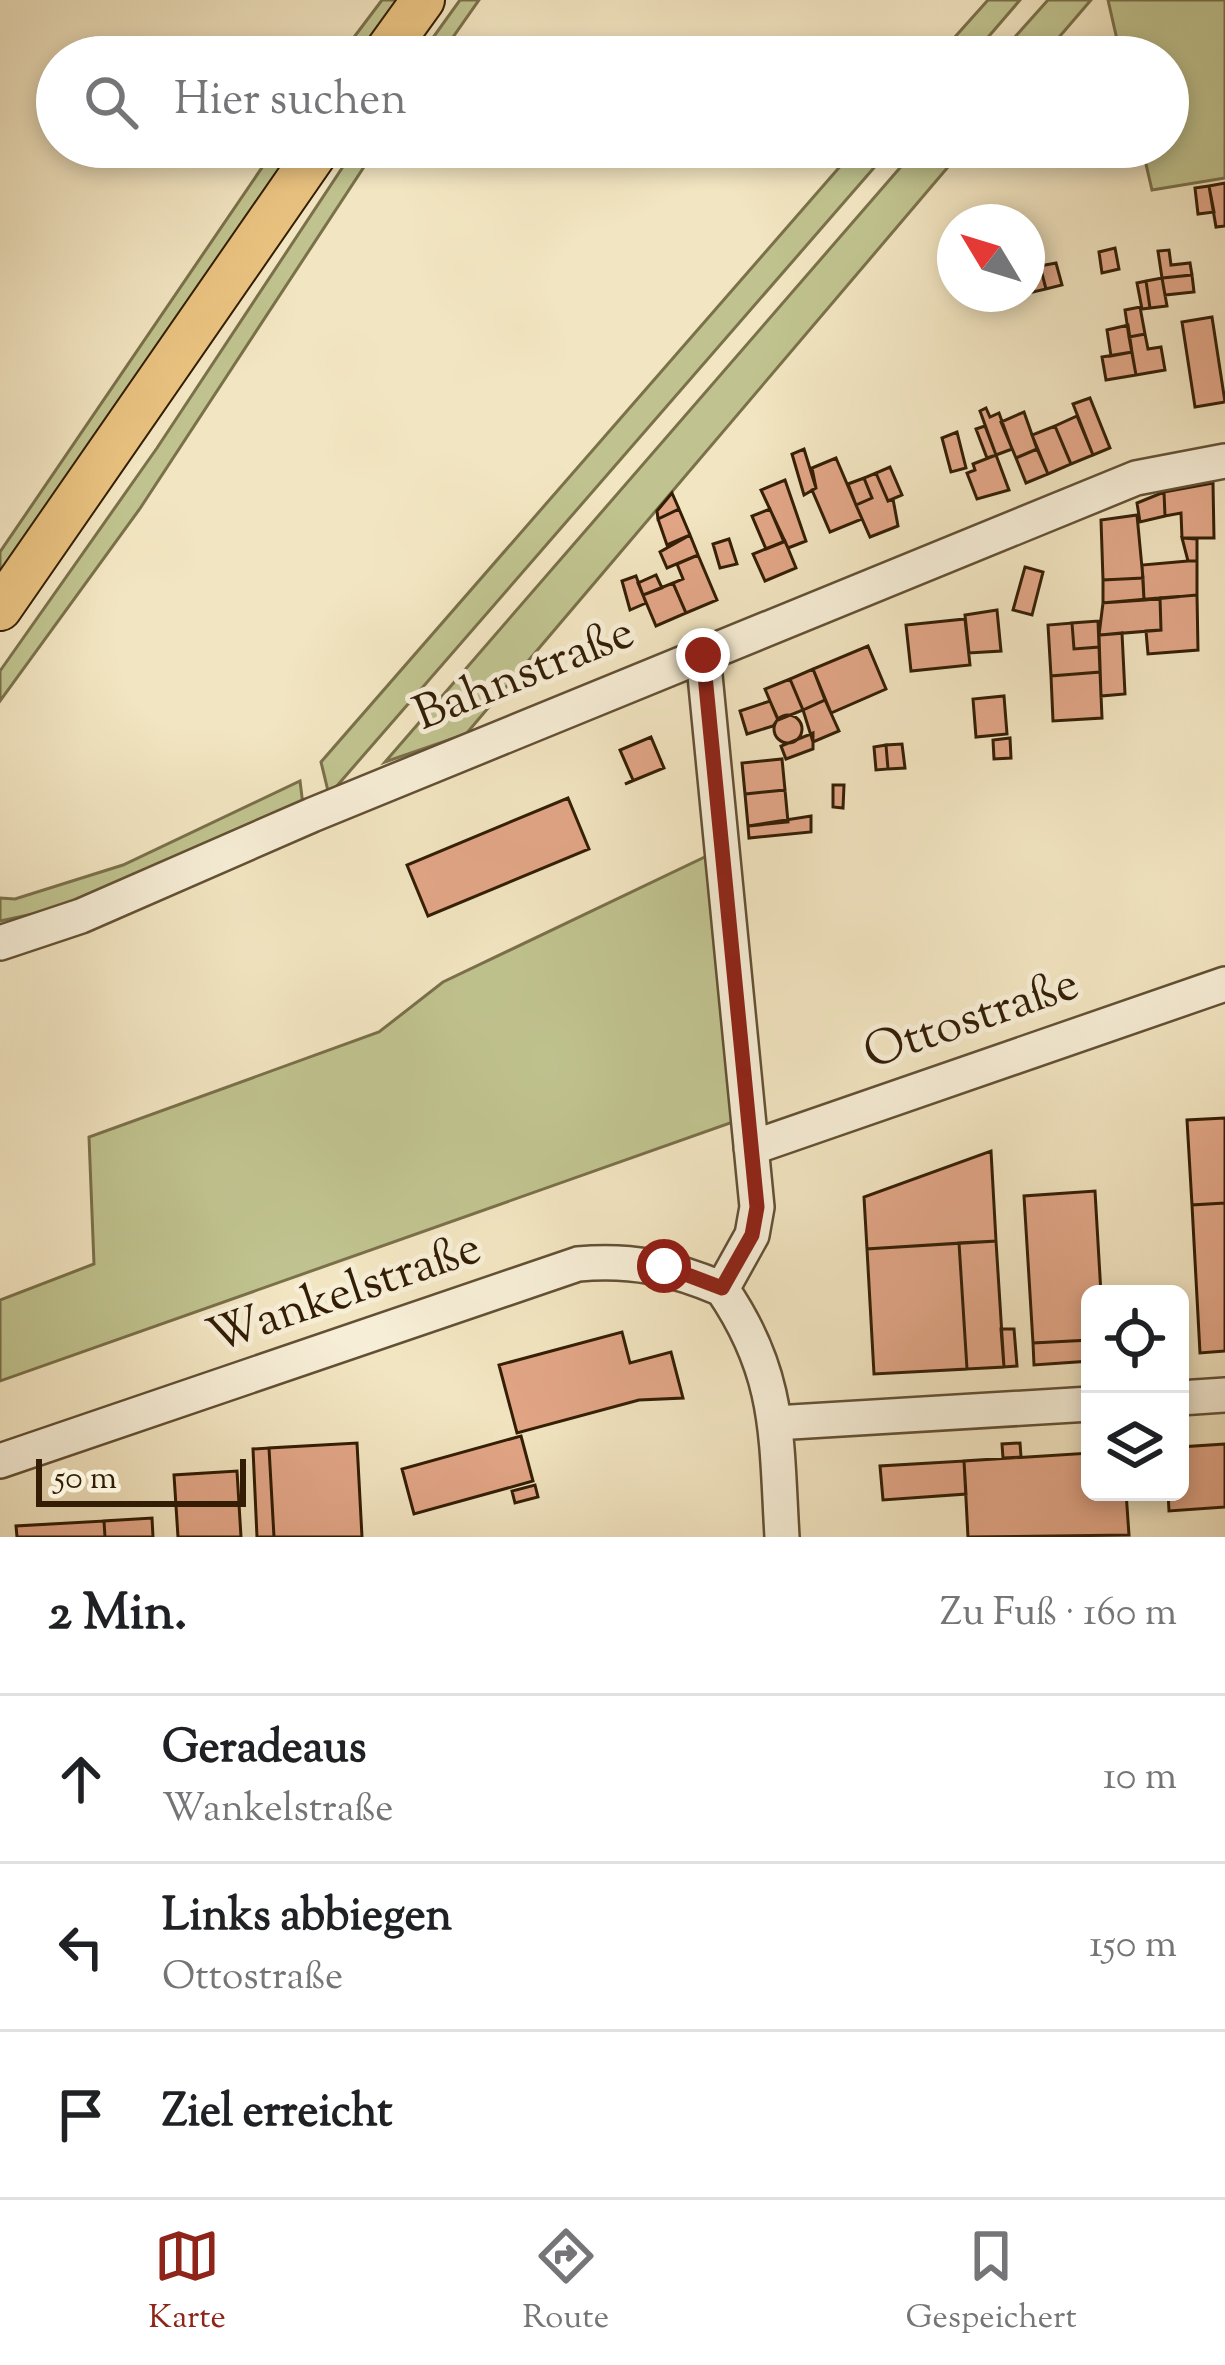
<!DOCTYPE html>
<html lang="de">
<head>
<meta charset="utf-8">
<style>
  body { margin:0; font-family:"Sorts Mill Goudy",serif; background:#f2f2f2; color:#202124 }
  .controls { position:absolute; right:36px; bottom:36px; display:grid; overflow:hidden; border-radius:18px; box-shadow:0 6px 18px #0003 }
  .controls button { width:108px; height:108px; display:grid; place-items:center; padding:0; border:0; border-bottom:3px solid #e0e0e0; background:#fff; color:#202124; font:60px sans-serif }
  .compass { position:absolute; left:937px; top:204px; width:108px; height:108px; border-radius:50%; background:#fff; box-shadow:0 6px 18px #0003; rotate:308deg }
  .scale { position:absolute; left:36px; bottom:30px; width:210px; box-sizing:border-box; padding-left:12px; border:6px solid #331e05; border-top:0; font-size:33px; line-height:42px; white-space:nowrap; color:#331e05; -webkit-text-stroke:9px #f7eed7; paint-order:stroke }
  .stop { position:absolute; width:36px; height:36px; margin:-27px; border:9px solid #8f2418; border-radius:50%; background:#fff }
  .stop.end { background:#8f2418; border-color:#fff; box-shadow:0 3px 12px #0008 }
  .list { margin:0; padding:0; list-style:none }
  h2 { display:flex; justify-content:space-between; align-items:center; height:156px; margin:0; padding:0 48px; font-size:51px }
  h2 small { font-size:39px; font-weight:400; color:#757577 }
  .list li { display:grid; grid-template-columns:78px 1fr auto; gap:36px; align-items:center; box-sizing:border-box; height:168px; padding:0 48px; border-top:3px solid #e0e0e0 }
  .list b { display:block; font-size:45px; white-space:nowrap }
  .list p { margin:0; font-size:39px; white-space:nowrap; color:#757577 }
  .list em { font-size:39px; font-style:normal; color:#757577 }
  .icon { flex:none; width:66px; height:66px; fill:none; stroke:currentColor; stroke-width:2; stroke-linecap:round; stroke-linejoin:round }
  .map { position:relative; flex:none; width:1225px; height:1537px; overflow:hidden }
  .search { position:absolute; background:#fff; box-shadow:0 6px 18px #0003; left:36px; right:36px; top:36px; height:132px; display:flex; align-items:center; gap:30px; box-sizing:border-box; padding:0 42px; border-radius:66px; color:#757577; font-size:45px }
  .sheet { height:660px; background:#fff }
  nav { display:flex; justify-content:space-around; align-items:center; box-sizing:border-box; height:168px; border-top:3px solid #e0e0e0; background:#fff; font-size:33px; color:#757577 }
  nav a { display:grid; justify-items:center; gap:6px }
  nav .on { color:#8f2418 }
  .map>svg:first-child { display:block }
  .green { fill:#c0c38f; stroke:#7a704a; stroke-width:3 }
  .building { fill:#e2a687; stroke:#331e05; stroke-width:3 }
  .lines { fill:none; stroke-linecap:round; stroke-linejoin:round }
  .minor-casing { stroke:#635034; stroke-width:38 }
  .major-casing { stroke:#331e05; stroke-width:46 }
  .minor { stroke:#f7eed7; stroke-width:33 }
  .major { stroke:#e9c280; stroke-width:42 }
  .route { stroke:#8f2418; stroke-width:15 }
  .labels { text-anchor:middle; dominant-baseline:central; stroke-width:10; stroke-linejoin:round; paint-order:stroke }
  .street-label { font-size:48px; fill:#331e05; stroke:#f7eed7 }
</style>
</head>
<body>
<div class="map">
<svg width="1225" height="1537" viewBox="0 0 1225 1537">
  <rect width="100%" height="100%" fill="#f2e5c1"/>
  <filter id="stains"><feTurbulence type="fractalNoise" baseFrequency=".00167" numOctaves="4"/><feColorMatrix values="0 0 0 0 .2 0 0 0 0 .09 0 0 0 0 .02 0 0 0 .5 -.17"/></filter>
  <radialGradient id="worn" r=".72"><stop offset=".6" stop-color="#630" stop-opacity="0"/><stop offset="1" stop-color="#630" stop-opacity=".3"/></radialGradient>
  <path class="green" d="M 382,0 L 398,0 L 361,57 L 339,57 Z
    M 460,0 L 479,0 L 439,57 L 419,57 Z
    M 988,0 L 1020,0 L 971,57 L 937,57 Z
    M 1048,0 L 1091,0 L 1042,57 L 997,57 Z
    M 1108,0 L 1225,0 L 1225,178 L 1152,190 L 1142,147 L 1168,147 L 1168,57 L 1121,57 Z
    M 276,147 L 302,147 L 0,591 L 0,552 Z
    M 356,147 L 377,147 L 139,510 L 0,701 L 0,671 L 157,448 Z
    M 857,147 L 892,147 L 329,795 L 321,762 Z
    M 918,147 L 965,147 L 466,734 L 385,762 Z
    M 300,781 L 303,805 L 65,907 L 0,921 L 0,898 L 15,899 L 123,865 Z
    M 709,855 L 733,1122 L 0,1381 L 0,1300 L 94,1264 L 89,1137 L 379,1032 L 443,982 Z"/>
  <path class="building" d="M 1225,183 L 1225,226 L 1216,227 L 1209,186 Z
    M 1209,186 L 1214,212 L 1198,214 L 1195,188 Z
    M 1115,248 L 1119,269 L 1102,273 L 1099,252 Z
    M 1169,250 L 1171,265 L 1190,263 L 1192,275 L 1162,278 L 1158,251 Z
    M 1056,263 L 1062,285 L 1046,289 L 1040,266 Z
    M 1040,266 L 1046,289 L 1029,293 L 1027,270 Z
    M 1192,275 L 1194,292 L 1165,295 L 1162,278 Z
    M 1162,278 L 1167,306 L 1150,308 L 1146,281 Z
    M 1146,281 L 1150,308 L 1142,309 L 1137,283 Z
    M 1140,307 L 1145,334 L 1129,337 L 1125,310 Z
    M 1212,317 L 1225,402 L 1195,407 L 1182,322 Z
    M 1128,325 L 1132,352 L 1111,356 L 1107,330 Z
    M 1145,334 L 1148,349 L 1161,347 L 1165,370 L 1136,375 L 1129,337 Z
    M 1132,352 L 1136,375 L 1106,380 L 1102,357 Z
    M 1090,398 L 1110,448 L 1093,455 L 1073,404 Z
    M 986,408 L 990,417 L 999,413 L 1012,449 L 996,455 L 980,411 Z
    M 1024,412 L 1037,449 L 1016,458 L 1001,422 Z
    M 1077,416 L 1093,455 L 1071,464 L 1055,426 Z
    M 985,426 L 996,455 L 987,458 L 976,429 Z
    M 1055,426 L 1071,464 L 1048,474 L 1032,435 Z
    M 957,432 L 966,468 L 951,472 L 942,438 Z
    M 804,449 L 816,488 L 804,495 L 792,454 Z
    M 1037,449 L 1048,474 L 1026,483 L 1016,458 Z
    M 996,455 L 1009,490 L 977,499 L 967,473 L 975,470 L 973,464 Z
    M 836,458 L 862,519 L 830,532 L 812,490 L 816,488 L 812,468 Z
    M 890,467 L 902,495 L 888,501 L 876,473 Z
    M 876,473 L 888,501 L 893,499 L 898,526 L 870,537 L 856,505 L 872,498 L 864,478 Z
    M 864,478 L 872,498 L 856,505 L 848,484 Z
    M 785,480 L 806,541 L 788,548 L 761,490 Z
    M 1213,483 L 1214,538 L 1182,538 L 1181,513 L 1165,516 L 1164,492 Z
    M 1164,492 L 1165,516 L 1140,522 L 1137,503 Z
    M 672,493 L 679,509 L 658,519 L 657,511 Z
    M 679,509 L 690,535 L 667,545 L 658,519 Z
    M 770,509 L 784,542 L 766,549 L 752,516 Z
    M 1137,515 L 1143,578 L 1103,580 L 1101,520 Z
    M 690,535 L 698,555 L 667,568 L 660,552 Z
    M 1182,538 L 1197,539 L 1197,561 L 1188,561 Z
    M 729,539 L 737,564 L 720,568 L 713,544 Z
    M 785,541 L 796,568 L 765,581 L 753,554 Z
    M 698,555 L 717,600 L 686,613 L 673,583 L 683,579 L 677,564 Z
    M 1188,561 L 1197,561 L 1197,595 L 1144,600 L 1142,565 Z
    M 1025,567 L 1043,572 L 1032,615 L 1013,610 Z
    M 656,575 L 662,588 L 643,595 L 638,583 Z
    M 636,576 L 646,603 L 630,610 L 622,581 Z
    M 1143,578 L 1144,600 L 1103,603 L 1103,580 Z
    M 673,583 L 686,613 L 656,626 L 643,595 Z
    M 1197,595 L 1198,650 L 1148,654 L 1146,631 L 1161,630 L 1160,598 Z
    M 1160,598 L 1161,630 L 1099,635 L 1103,603 Z
    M 997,610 L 1001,651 L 969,653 L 965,615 Z
    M 965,619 L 970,665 L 911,671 L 906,625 Z
    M 1098,621 L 1099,647 L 1074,649 L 1072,623 Z
    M 1072,623 L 1074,649 L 1099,647 L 1100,672 L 1051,676 L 1048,625 Z
    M 1122,633 L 1125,694 L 1101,696 L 1099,635 Z
    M 868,646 L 886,689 L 831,713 L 813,669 Z
    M 813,669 L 825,700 L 803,710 L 790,679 Z
    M 1100,672 L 1102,718 L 1053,721 L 1051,676 Z
    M 790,679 L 803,710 L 778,720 L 765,689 Z
    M 1004,696 L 1007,734 L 976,737 L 973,699 Z
    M 825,700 L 839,731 L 813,742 L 803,710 Z
    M 770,701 L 778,719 L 773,726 L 747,734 L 740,711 Z
    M774 729a14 14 0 1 1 28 0a14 14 0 1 1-28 0Z
    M 813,733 L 813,749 L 786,759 L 781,746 Z
    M 651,737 L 664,768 L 625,784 L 633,780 L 620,750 Z
    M 1010,738 L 1011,758 L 994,759 L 993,740 Z
    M 902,744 L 905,768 L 888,769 L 886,745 Z
    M 886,745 L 888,769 L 876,770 L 874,747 Z
    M 782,759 L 785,790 L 745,794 L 742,763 Z
    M 833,785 L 844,785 L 843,808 L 833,807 Z
    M 785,790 L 788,822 L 748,826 L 745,794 Z
    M 568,798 L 589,849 L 428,916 L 407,865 Z
    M 811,816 L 811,832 L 749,838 L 748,826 Z
    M 1225,1118 L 1225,1203 L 1192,1205 L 1187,1120 Z
    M 991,1151 L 996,1241 L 867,1249 L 864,1197 Z
    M 1095,1191 L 1101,1294 L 1090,1294 L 1090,1340 L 1033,1343 L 1024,1196 Z
    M 1225,1203 L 1225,1351 L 1200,1353 L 1192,1205 Z
    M 996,1241 L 1004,1367 L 967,1369 L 959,1243 Z
    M 959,1243 L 967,1369 L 874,1374 L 867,1249 Z
    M 1001,1329 L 1014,1329 L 1017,1366 L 1004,1367 Z
    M 622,1332 L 630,1363 L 671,1352 L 683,1398 L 639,1400 L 517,1433 L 499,1365 Z
    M 1090,1340 L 1090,1361 L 1034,1365 L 1033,1343 Z
    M 521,1436 L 533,1481 L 414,1514 L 402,1469 Z
    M 357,1443 L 362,1537 L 274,1537 L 269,1448 Z
    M 1020,1443 L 1021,1457 L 1003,1458 L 1002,1444 Z
    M 1225,1444 L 1225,1507 L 1169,1511 L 1168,1492 L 1180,1492 L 1180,1447 Z
    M 269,1448 L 274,1537 L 257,1537 L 253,1449 Z
    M 1090,1453 L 1090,1492 L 1126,1492 L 1129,1535 L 968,1537 L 964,1461 Z
    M 964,1461 L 966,1494 L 883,1500 L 880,1466 Z
    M 237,1471 L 241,1537 L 178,1537 L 174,1475 Z
    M 535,1485 L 538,1497 L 515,1503 L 512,1491 Z
    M 152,1518 L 153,1537 L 105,1537 L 104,1521 Z
    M 104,1521 L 105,1537 L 17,1537 L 16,1526 Z"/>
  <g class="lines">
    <g class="minor-casing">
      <path id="minor" d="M 703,655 L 757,1207 L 752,1235 L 722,1289 C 781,1375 776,1437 782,1537
        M 0,943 L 81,916 L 312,815 L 1136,478 L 1225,461
        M 751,1148 L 1225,984
        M 1180,1398 L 1225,1395
        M 775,1423 L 1090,1404
        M 0,1461 L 578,1264 C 631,1259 673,1268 722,1289"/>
    </g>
    <g class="major-casing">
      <path id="major" d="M 382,57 L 423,0
        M 0,609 L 320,147"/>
    </g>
    <use href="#minor" class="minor"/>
    <use href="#major" class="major"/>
  </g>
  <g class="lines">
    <path class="route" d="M 664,1266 L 722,1288 L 752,1235 L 757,1207 L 703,655"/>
  </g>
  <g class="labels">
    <g class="street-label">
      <text transform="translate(525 676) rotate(-22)">Bahnstraße</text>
      <text transform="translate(972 1021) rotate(-19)">Ottostraße</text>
      <text transform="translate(345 1295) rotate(-19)">Wankelstraße</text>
    </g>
  </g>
  <rect width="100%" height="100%" filter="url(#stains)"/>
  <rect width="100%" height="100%" fill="url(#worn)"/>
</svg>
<div class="controls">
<button><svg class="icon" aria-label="locate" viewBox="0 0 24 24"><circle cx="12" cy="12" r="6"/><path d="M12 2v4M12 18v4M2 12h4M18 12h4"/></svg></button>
<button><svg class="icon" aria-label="layers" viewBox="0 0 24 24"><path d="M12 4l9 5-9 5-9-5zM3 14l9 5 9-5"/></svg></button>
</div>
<svg class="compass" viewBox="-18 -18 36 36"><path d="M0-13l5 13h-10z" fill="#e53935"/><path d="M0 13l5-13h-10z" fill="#757577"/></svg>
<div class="scale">50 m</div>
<div class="stop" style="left:664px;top:1266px"></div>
<div class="stop end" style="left:703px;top:655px"></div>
<div class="search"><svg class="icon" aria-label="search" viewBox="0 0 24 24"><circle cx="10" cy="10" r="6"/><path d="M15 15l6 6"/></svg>Hier suchen</div>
</div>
<section class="sheet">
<h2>2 Min.<small>Zu Fuß · 160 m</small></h2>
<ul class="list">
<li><svg class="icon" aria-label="ahead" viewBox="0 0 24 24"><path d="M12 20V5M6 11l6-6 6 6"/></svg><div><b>Geradeaus</b><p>Wankelstraße</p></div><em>10 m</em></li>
<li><svg class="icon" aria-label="left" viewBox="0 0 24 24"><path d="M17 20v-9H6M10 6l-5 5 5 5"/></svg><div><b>Links abbiegen</b><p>Ottostraße</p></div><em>150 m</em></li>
<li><svg class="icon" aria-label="arrive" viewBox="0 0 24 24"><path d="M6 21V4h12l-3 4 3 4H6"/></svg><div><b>Ziel erreicht</b></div></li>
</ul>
</section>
<nav>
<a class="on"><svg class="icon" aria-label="map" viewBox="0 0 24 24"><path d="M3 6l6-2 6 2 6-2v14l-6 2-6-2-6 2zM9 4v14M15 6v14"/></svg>Karte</a>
<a><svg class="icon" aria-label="directions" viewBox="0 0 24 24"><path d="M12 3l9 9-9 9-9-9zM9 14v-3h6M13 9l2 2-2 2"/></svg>Route</a>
<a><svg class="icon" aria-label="saved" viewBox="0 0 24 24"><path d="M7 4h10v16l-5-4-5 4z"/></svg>Gespeichert</a>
</nav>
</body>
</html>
